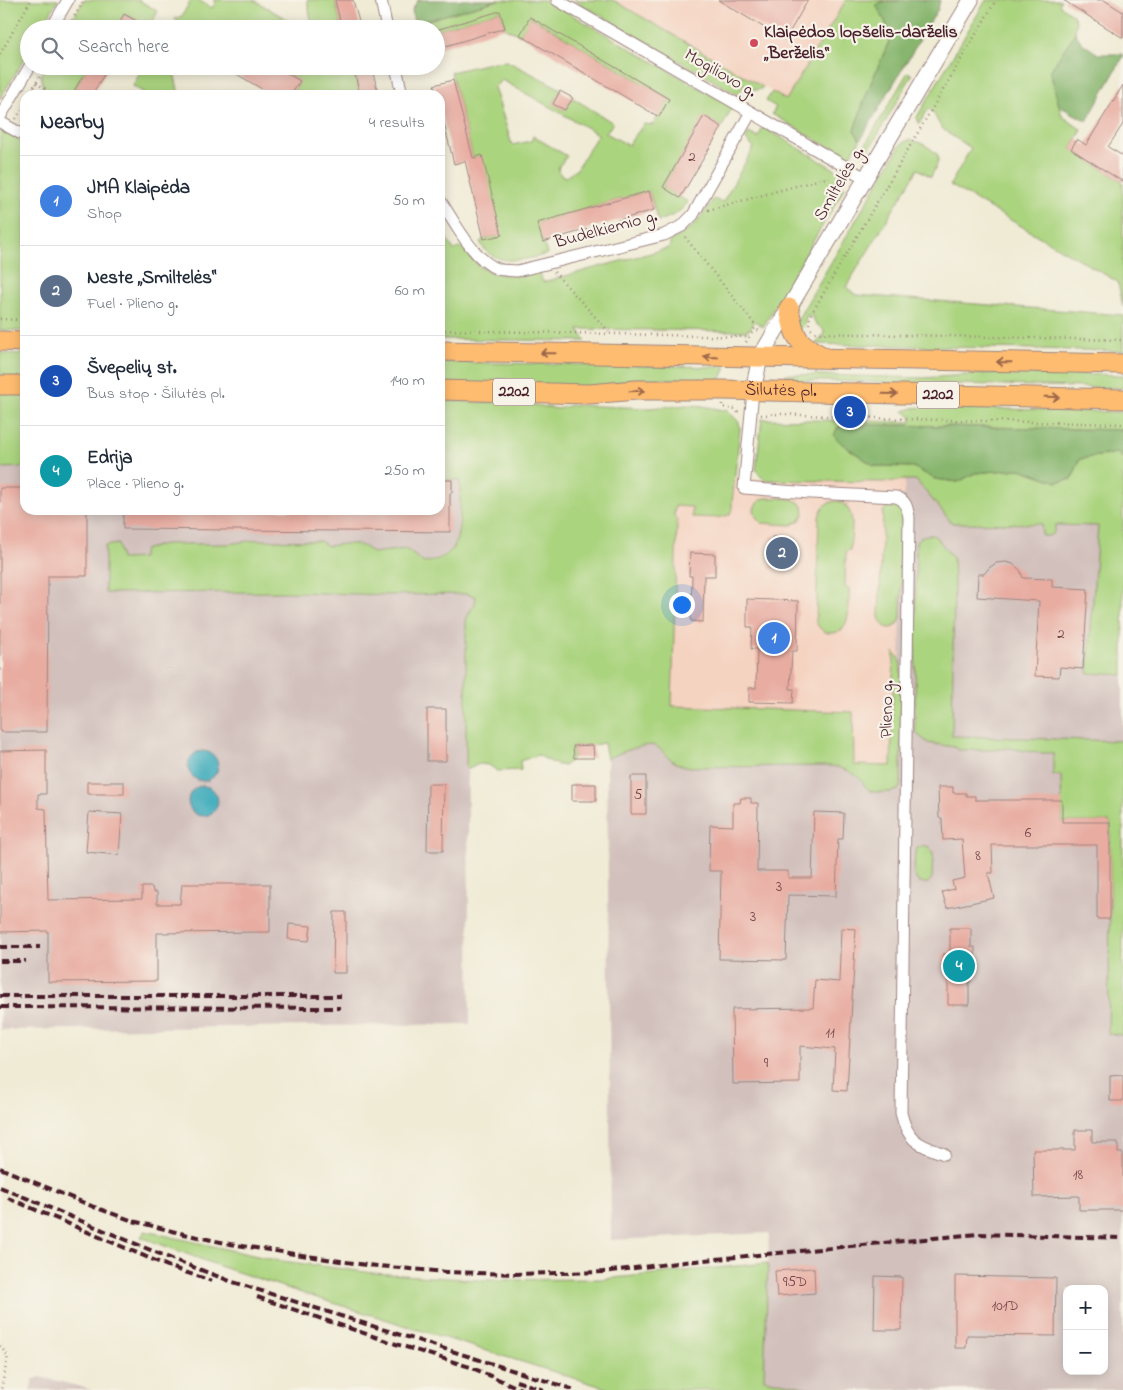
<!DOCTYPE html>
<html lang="en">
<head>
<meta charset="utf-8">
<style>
  body { margin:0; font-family:"Indie Flower",sans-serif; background:#f6f6f7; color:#1f2937 }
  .controls { position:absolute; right:15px; bottom:15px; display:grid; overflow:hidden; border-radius:10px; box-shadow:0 2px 12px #0003 }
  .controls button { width:45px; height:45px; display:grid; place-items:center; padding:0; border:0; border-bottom:1px solid #e0e1e3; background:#fff; color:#1f2937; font:25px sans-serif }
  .you { position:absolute; left:681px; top:604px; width:18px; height:18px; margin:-12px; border:4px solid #fff; border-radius:50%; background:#1a73e8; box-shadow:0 0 0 8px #1a73e833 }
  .badge { display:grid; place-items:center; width:32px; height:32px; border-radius:50%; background:#1a73e8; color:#fff; font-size:16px; font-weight:700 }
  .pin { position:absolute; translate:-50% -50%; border:2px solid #fff; box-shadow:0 1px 5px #0006 }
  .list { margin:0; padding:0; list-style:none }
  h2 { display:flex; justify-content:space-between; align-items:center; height:65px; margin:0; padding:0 20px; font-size:21px }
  h2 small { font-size:16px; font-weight:400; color:#747a83 }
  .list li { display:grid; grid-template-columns:32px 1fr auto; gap:15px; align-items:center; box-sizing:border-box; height:90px; padding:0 20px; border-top:1px solid #e0e1e3 }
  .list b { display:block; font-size:19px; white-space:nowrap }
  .list p { margin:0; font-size:16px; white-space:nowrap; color:#747a83 }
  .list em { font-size:16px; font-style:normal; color:#747a83 }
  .icon { flex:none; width:28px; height:28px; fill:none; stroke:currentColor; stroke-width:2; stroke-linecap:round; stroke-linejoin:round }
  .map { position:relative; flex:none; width:1123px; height:1390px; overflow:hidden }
  .search { position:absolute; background:#fff; box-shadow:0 2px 12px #0003; left:20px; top:20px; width:425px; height:55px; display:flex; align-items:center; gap:12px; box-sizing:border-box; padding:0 18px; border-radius:28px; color:#747a83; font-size:19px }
  .panel { position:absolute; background:#fff; box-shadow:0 2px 12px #0003; left:20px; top:90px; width:425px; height:425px; border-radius:15px }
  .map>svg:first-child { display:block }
  .built { fill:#f5d3c1 }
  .industrial { fill:#d1c0bc; fill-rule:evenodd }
  .green { fill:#abd47f; stroke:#7a7a55; fill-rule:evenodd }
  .forest { fill:#88b66e; stroke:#696a4c }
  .water { fill:#3dabbb; stroke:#446573 }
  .building { fill:#e8aca1 }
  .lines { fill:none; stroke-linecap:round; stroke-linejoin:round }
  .minor-casing { stroke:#9d8580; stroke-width:13 }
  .tertiary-casing { stroke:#9d8580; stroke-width:17 }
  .primary-casing { stroke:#9d8580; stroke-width:21 }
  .path { stroke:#9d8580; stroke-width:2.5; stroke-dasharray:1 4; stroke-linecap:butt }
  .minor { stroke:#fff; stroke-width:11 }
  .tertiary { stroke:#fff; stroke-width:15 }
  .primary { stroke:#febc70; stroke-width:19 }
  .rail { stroke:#4a1f2b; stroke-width:4; stroke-dasharray:8 4; stroke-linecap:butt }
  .oneway { stroke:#9b664a }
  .poi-dot { fill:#d1495b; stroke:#f7f3e8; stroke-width:2 }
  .labels { text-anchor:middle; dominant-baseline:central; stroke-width:4.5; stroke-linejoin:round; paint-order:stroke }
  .number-label { font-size:15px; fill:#724248 }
  .shield { fill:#f7f3e8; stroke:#7e5f64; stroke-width:1 }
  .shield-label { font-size:16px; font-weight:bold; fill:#4a1f2b }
  .poi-label { font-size:18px; font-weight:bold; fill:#4a1f2b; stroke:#f7f3e8; text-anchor:start }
  .street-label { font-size:18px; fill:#4a1f2b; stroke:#f7f3e8 }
</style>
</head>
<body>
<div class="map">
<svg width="1123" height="1390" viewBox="0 0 1123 1390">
  <rect width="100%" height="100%" fill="#f7f3e8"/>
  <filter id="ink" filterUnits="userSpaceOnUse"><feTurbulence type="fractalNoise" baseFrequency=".02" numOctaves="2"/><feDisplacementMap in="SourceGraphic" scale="10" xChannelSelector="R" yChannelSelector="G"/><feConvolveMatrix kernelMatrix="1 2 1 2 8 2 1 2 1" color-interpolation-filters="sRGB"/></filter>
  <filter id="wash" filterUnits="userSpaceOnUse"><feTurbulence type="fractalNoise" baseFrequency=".0096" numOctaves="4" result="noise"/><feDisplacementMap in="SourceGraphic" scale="20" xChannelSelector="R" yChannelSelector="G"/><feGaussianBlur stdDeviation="1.12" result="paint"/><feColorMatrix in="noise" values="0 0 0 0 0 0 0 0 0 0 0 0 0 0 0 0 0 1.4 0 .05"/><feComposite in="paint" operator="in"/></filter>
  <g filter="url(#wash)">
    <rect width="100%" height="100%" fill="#f0ebd5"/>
    <path class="built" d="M 613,0 L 846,0 L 786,100 Z
      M 735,477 L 768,480 L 882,482 L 891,482 L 905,479 L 902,517 L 900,661 L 899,658 L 892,766 L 854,766 L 852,712 L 672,706 L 677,519 L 674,517 L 675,506 L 692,507 L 692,517 L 732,509 Z"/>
    <path class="industrial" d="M 25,467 L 25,510 L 440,510 L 440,479 L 460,480 L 459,512 L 457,541 L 452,550 L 433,561 L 425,563 L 418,558 L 384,552 L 372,553 L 343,544 L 328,546 L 320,541 L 256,540 L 227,544 L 164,544 L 142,558 L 120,559 L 118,545 L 105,546 L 105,593 L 289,592 L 389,595 L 467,594 L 476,597 L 475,604 L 470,611 L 466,620 L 470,1024 L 0,1030 L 0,468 Z
      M 905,479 L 916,480 L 952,523 L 1098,526 L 1088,673 L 1123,675 L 1123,1390 L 819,1390 L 764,1379 L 769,1233 L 611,1240 L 607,759 L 620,752 L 650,745 L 656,746 L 672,761 L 691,767 L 831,766 L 838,767 L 850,772 L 855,775 L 870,791 L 874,792 L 895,791 L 901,777 L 900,661 L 902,517 ZM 1067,1289 L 1104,1289 L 1104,1371 L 1067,1371 Z
      M 40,1377 L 58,1381 L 92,1390 L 30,1390 L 33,1380 Z"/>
    <path class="green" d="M 0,0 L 58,0 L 41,29 L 29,29 L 29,51 L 0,99 Z
      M 84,0 L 138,0 L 156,10 L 157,13 L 150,27 L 125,14 L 116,29 L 67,29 Z
      M 191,0 L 198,0 L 212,8 L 216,2 L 214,0 L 254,0 L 303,29 L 311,19 L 307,0 L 335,0 L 342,29 L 191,29 L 174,19 L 182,16 Z
      M 498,0 L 546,0 L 732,107 L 722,127 L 704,117 L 663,187 L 688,202 C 680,213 671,217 658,221 L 649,191 L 538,223 L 547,254 C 529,259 504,266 487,252 C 484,250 482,245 480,242 L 484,239 L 501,235 L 481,156 L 473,158 L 451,72 L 494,62 L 507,61 L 561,89 L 553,104 L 565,110 L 573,98 L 613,123 L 606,133 L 628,145 L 644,124 L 653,125 L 669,99 L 531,17 L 520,35 L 505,28 L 500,11 L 436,30 L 436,29 L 421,29 L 421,22 ZM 502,80 L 598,134 L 577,169 L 566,177 L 561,175 L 558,171 L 559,166 L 567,156 L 533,136 L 531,141 L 512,145 L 494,87 Z
      M 574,0 L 613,0 L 763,87 L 761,89 L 755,90 L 744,84 L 738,95 Z
      M 846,0 L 900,0 L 900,1 L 888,2 L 883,1 L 876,5 L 886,23 L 890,39 L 868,90 L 854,130 L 860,140 L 849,158 L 847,158 L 772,114 L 776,107 L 766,101 L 772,92 L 786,100 Z
      M 986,0 L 1061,0 L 1059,5 L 1073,15 L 1076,22 L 1075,33 L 1050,72 L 1062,116 L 1082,130 L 1071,149 L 1123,182 L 1123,307 L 1118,282 L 950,185 L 971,148 C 962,142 951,136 943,129 C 937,123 936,114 929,108 L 919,124 L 917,117 Z
      M 46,66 L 88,66 L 72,95 L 37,95 L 43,86 L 41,75 Z
      M 145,66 L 156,66 L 175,76 L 179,95 L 143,95 L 144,93 L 133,86 L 142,68 Z
      M 275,66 L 353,66 L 360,95 L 291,95 L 300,81 Z
      M 908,72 L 912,75 L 873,143 L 865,154 L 861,152 Z
      M 763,127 L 841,173 L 835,183 L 845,187 L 763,327 L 755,321 L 751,328 L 745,331 L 578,329 L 586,341 L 440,339 L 440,229 L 454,250 L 461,247 L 480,267 L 492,273 L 515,276 L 538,272 L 543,282 L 669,248 L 671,240 C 693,230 701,218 713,199 L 723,202 L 754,147 L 746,140 L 749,133 L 758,138 Z
      M 0,128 L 25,143 L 25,331 L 0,330 Z
      M 908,140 C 921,141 929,147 938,155 L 938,162 L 931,177 L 918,169 L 846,287 L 856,295 L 1123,315 L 1123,351 L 815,344 L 823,337 L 824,330 L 815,323 L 813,317 L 807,315 L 804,325 L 799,331 L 796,323 L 803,310 L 901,144 Z
      M 0,353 L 25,354 L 25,379 L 0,379 Z
      M 440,362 L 726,367 L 721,379 L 634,379 L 593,388 L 440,384 Z
      M 994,373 L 1123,375 L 1123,388 L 785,380 L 786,374 L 924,378 Z
      M 0,393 L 25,394 L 25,467 L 0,468 Z
      M 440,401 L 523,403 L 558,409 L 571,405 L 648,408 L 688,405 L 703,406 L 728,411 L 739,422 L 740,429 L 732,502 L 732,509 L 730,514 C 720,520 703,517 692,517 L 692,507 L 675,506 L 674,517 L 677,519 L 672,706 L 853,712 L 854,765 L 891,766 L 894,652 L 899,658 L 901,666 L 901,777 C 901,781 901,786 899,789 C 895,793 876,793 871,791 C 866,789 863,783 860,779 C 852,771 842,768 831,766 L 691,767 C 685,766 678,765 673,761 C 667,757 662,749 655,746 C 647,742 616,754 607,759 L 604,743 L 593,745 L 573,746 L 573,758 L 564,766 L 555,764 L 538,755 L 520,761 L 521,770 L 497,771 L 489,765 L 479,764 L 469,769 L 466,768 L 466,620 L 470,611 L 475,604 L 476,597 L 467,594 L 389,595 L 289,592 L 105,593 L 105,546 L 118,544 L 121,559 L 142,558 L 144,550 L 164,544 L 227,544 L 256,540 L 320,541 L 328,546 C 343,544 361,540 372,553 L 406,549 L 424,563 C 434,561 446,557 452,549 C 462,539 460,495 460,480 L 440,479 Z
      M 926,407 L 1123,412 L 1123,430 L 846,424 L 834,436 L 841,443 L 874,466 L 913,467 L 935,479 L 958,482 L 975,473 L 1020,469 L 1057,482 L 1072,479 L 1080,459 L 1117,453 L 1123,458 L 1123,675 L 1088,673 L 1098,526 L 1055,525 C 1055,533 1052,537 1043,536 L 1042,533 L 1041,524 L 952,523 L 916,480 C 904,479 893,482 882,482 L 767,480 C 761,478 759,475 756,469 L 762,419 L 911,422 L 912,417 L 904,411 L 913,408 Z
      M 766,498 C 779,498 794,496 803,506 L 804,515 L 799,521 L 791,525 L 761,523 L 756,517 L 754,509 C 756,503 760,499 766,498 Z
      M 837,501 C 858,507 851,533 850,550 L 846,551 L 845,587 L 849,588 C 849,602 852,635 830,633 C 823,633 819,628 816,622 L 819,518 C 821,507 826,502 837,501 Z
      M 890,505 L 894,505 L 900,509 L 902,517 L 901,618 C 895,631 884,632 879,617 L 883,512 L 885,509 Z
      M 928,535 L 933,535 L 937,538 L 953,558 L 954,581 L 952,736 L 1123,741 L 1123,1035 L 1108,1034 L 1110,919 L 1110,822 L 1062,822 L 1061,775 L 1053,775 L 1053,753 L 1038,753 L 1009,748 L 991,750 L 959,750 L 954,747 L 928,743 L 917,734 L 915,729 L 916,542 L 923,536 Z
      M 922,846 L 928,846 L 933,854 L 932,878 L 928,883 L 919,883 L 914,875 L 915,852 L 916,849 Z
      M 145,1231 L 275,1260 L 373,1273 L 477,1280 L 603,1279 L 768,1263 L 764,1379 L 819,1390 L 612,1390 L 314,1297 L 219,1266 L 141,1237 Z"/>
    <path class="forest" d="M 418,0 L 498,0 L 421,22 L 421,29 L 415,29 L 412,10 Z
      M 900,0 L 940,0 L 938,9 L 860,140 L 854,130 L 868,90 L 890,39 L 886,23 L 876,5 C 881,0 891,2 899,1 Z
      M 1075,33 L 1082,43 L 1098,54 L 1123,54 L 1123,57 L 1087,121 L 1059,106 L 1050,71 Z
      M 846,424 L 1123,430 L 1123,458 L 1117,453 L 1080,459 L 1072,479 L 1057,482 L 1020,469 L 975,473 L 958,482 L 935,479 L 913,467 L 874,466 L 841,443 L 834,436 L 837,428 Z"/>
    <path class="water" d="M188 766a15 15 0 1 1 30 0a15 15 0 1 1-30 0Z
      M188 801a15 15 0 1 1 30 0a15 15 0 1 1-30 0Z"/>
    <g id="blocks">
      <path class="building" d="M 335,0 L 353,0 L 361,29 L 342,29 Z
        M 718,0 L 808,0 L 785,40 Z
        M 1063,0 L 1104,0 L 1123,12 L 1123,38 Z
        M 500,11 L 505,28 L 436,49 L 436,30 Z
        M 124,14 L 151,29 L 116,29 Z
        M 530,17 L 669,99 L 659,117 L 520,35 Z
        M 88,66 L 109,66 L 92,95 L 72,95 Z
        M 223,66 L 275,66 L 300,81 L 291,95 L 272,95 Z
        M 353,66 L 371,66 L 379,95 L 360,95 Z
        M 453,80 L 473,158 L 482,155 L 502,235 L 484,239 L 465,161 L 454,164 L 440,107 L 440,95 L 437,95 L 434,85 Z
        M 1123,85 L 1123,124 L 1108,147 L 1123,156 L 1123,182 L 1071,149 L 1077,139 L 1086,145 Z
        M 560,91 L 573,98 L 565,110 L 553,104 Z
        M 704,116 L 722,127 L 680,198 L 663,187 Z
        M 649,191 L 654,210 L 543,242 L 537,223 Z
        M 440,480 L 452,480 L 452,493 L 450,493 L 450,532 L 123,529 L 123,510 L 440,510 Z
        M 0,488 L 25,488 L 25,510 L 87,510 L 87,576 L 48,576 L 47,732 L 0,732 Z
        M 772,537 L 794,538 L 794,568 L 771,568 Z
        M 690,553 L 715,554 L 715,576 L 704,576 L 703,622 L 691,621 L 692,576 L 689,576 Z
        M 1006,562 L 1013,564 L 1020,570 L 1023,578 L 1052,579 L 1052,587 L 1088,589 L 1083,669 L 1060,667 L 1059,677 L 1035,676 L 1039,601 L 977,597 L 978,574 L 984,574 L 989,568 L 996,563 Z
        M 747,599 L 798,601 L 797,651 L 792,651 L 790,689 L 794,689 L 793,703 L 749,702 L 749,688 L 756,688 L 757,649 L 751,649 L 752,627 L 747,627 Z
        M 427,709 L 446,709 L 446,761 L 427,761 Z
        M 593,745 L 594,758 L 574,758 L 573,746 Z
        M 46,750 L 46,794 L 38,794 L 38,808 L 46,809 L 48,900 L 142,899 L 142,887 L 152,887 L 153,892 L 157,892 L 157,904 L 180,904 L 182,884 L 270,884 L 270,932 L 157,933 L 157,981 L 48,982 L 48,931 L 0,932 L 0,751 Z
        M 631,776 L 646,776 L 646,814 L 631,814 Z
        M 87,782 L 124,782 L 124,794 L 87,794 Z
        M 428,784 L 444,784 L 443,851 L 427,851 Z
        M 572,784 L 596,784 L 596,801 L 572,801 Z
        M 938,787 L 953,787 L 953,793 L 966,793 L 966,796 L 975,796 L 975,800 L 1062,800 L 1062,822 L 1110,822 L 1110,919 L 1097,919 L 1097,845 L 992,845 L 993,873 L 988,873 L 994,898 L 947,908 L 942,892 L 954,889 L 952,881 L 965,878 L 962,839 L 943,840 L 942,818 L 939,818 Z
        M 741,798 L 751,798 L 751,803 L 758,803 L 757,871 L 788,871 L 788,878 L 812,878 L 814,812 L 844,813 L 843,839 L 838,839 L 836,896 L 788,895 L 786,960 L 719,959 L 721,871 L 709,871 L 710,825 L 733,826 L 733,803 L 740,803 Z
        M 89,812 L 122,814 L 119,855 L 86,852 Z
        M 334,912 L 346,912 L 346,973 L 333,973 Z
        M 289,924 L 311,926 L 309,941 L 288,939 Z
        M 841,928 L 856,929 L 847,1091 L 833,1090 L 835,1049 L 800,1046 L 800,1083 L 733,1084 L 732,1009 L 813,1008 L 815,980 L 839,982 Z
        M 950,928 L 971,928 L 971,947 L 975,947 L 975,959 L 973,959 L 973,966 L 971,966 L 971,982 L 969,982 L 969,1005 L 948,1005 L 948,966 L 943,966 L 943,954 L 950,954 Z
        M 1123,1075 L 1123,1101 L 1110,1101 L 1110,1076 Z
        M 1075,1130 L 1092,1130 L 1092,1142 L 1118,1142 L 1118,1153 L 1123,1153 L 1123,1210 L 1079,1210 L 1079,1196 L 1034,1197 L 1033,1150 L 1075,1150 Z
        M 814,1268 L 815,1293 L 777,1296 L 775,1271 Z
        M 875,1276 L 902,1277 L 901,1330 L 874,1330 Z
        M 955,1276 L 1056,1278 L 1055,1336 L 967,1335 L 966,1348 L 955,1348 Z"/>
    </g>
  </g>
  <g filter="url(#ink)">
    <use href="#blocks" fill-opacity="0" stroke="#9d8580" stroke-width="1"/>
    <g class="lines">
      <g class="minor-casing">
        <path id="minor" d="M 381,0 L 387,29
          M 557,0 L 865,178
          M 51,29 L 68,0
          M 396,66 L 402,95
          M 0,117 L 30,66
          M 0,122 L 25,136
          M 440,200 C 453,220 474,261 498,269 C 503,271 511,270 517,271 L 664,235 L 682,226 L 693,215 L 751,112
          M 753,391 L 744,488 L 811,493 L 896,497 C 906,500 907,507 909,517 L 901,1113 C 908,1142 918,1144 944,1154"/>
      </g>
      <g class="tertiary-casing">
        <path id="tertiary" d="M 753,391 L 760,357 L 971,0"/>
      </g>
      <g class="primary-casing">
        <g id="primary">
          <path d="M 789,308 C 795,340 797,343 826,358"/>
          <path d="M 0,341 L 25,342"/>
          <path d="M 440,351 L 1123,364"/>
          <path d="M 0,385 L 25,385"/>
          <path id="s1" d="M 440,390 L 589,394 L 636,390 L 723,390 L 1123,399"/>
        </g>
      </g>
      <path class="path" d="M 67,29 L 84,0
        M 0,54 L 31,0
        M 36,83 L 56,95
        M 34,87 L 37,95
        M 29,95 L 46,66
        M 16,119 L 25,103
        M 708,210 L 829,177
        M 685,237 L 756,326
        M 554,272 L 611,334
        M 0,319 L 25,320
        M 809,324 L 810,316 L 996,0
        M 811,329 L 817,333 L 1123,340
        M 440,330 L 749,337
        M 746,342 L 755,328 L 760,332
        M 722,404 L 722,407 L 735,409 L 739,414
        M 761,415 L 779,414 L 902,419 L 1123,424
        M 0,1346 L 8,1356 L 1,1390"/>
      <use href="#minor" class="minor"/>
      <use href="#tertiary" class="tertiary"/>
      <use href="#primary" class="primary"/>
      <path class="rail" d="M 0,947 L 40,947
        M 0,961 L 26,961
        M 0,996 L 341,996
        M 0,1007 L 340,1008
        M 0,1168 L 94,1207 L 133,1221 L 184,1234 L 230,1244 L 366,1265 L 446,1272 L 515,1274 L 603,1272 L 684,1262 L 977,1234 L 1123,1238
        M 0,1187 L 172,1259 L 230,1281 L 575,1390
        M 8,1198 L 170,1267 L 212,1281
        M 257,1297 L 396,1344 L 470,1367 L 523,1390
        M 516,1381 L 544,1390"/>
    </g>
    <defs><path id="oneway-shaft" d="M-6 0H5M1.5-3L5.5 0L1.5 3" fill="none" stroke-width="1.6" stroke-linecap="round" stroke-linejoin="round" transform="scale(1.25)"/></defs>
    <g class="oneway">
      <use href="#oneway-shaft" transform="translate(548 353) rotate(-179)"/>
      <use href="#oneway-shaft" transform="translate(711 357) rotate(-179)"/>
      <use href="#oneway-shaft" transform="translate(1004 362) rotate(-179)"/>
      <use href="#oneway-shaft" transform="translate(637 391) rotate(-2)"/>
      <use href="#oneway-shaft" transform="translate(890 394) rotate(1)"/>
      <use href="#oneway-shaft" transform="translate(1052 397) rotate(1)"/>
    </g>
  </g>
  <circle class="poi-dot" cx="754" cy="43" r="5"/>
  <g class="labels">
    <g class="number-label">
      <text x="692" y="157">2</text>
      <text x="1061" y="634">2</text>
      <text x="638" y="795">5</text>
      <text x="1028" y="833">6</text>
      <text x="978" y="856">8</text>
      <text x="779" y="887">3</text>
      <text x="753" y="917">3</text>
      <text x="830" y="1033">11</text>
      <text x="766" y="1063">9</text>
      <text x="1078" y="1175">18</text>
      <text x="795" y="1282">95D</text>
      <text x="1005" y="1306">101D</text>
    </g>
    <g class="shield">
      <rect x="493" y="378.5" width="42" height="27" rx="4"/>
      <rect x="917" y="381.5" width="42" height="27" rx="4"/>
    </g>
    <g class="shield-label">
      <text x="514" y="392">2202</text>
      <text x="938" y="395">2202</text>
    </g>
    <g class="poi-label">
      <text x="764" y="33">Klaipėdos lopšelis-darželis<tspan x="764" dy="21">„Berželis“</tspan></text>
    </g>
    <g class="street-label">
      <text transform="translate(720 74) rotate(30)">Mogiliovo g.</text>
      <text transform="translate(840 184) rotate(-60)">Smiltelės g.</text>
      <text transform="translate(606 230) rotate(-15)">Budelkiemio g.</text>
      <text stroke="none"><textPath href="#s1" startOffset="341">Šilutės pl.</textPath></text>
      <text transform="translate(888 709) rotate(-89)">Plieno g.</text>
    </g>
  </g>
</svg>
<div class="controls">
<button>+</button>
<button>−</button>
</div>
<div class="you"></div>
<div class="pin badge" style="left:774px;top:638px;background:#3f7fe0">1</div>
<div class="pin badge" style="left:782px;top:553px;background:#5c6f8a">2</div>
<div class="pin badge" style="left:850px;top:412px;background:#1a4fb4">3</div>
<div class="pin badge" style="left:959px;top:966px;background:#0f9aa8">4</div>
<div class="search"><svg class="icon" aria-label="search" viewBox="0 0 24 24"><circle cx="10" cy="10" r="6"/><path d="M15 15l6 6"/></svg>Search here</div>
<section class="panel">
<h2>Nearby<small>4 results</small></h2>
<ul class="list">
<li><span class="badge" style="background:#3f7fe0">1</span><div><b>JMA Klaipėda</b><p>Shop</p></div><em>50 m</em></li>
<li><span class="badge" style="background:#5c6f8a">2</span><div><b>Neste „Smiltelės“</b><p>Fuel · Plieno g.</p></div><em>60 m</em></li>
<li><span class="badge" style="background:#1a4fb4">3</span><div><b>Švepelių st.</b><p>Bus stop · Šilutės pl.</p></div><em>140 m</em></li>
<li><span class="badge" style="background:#0f9aa8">4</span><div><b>Edrija</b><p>Place · Plieno g.</p></div><em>250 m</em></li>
</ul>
</section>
</div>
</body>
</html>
